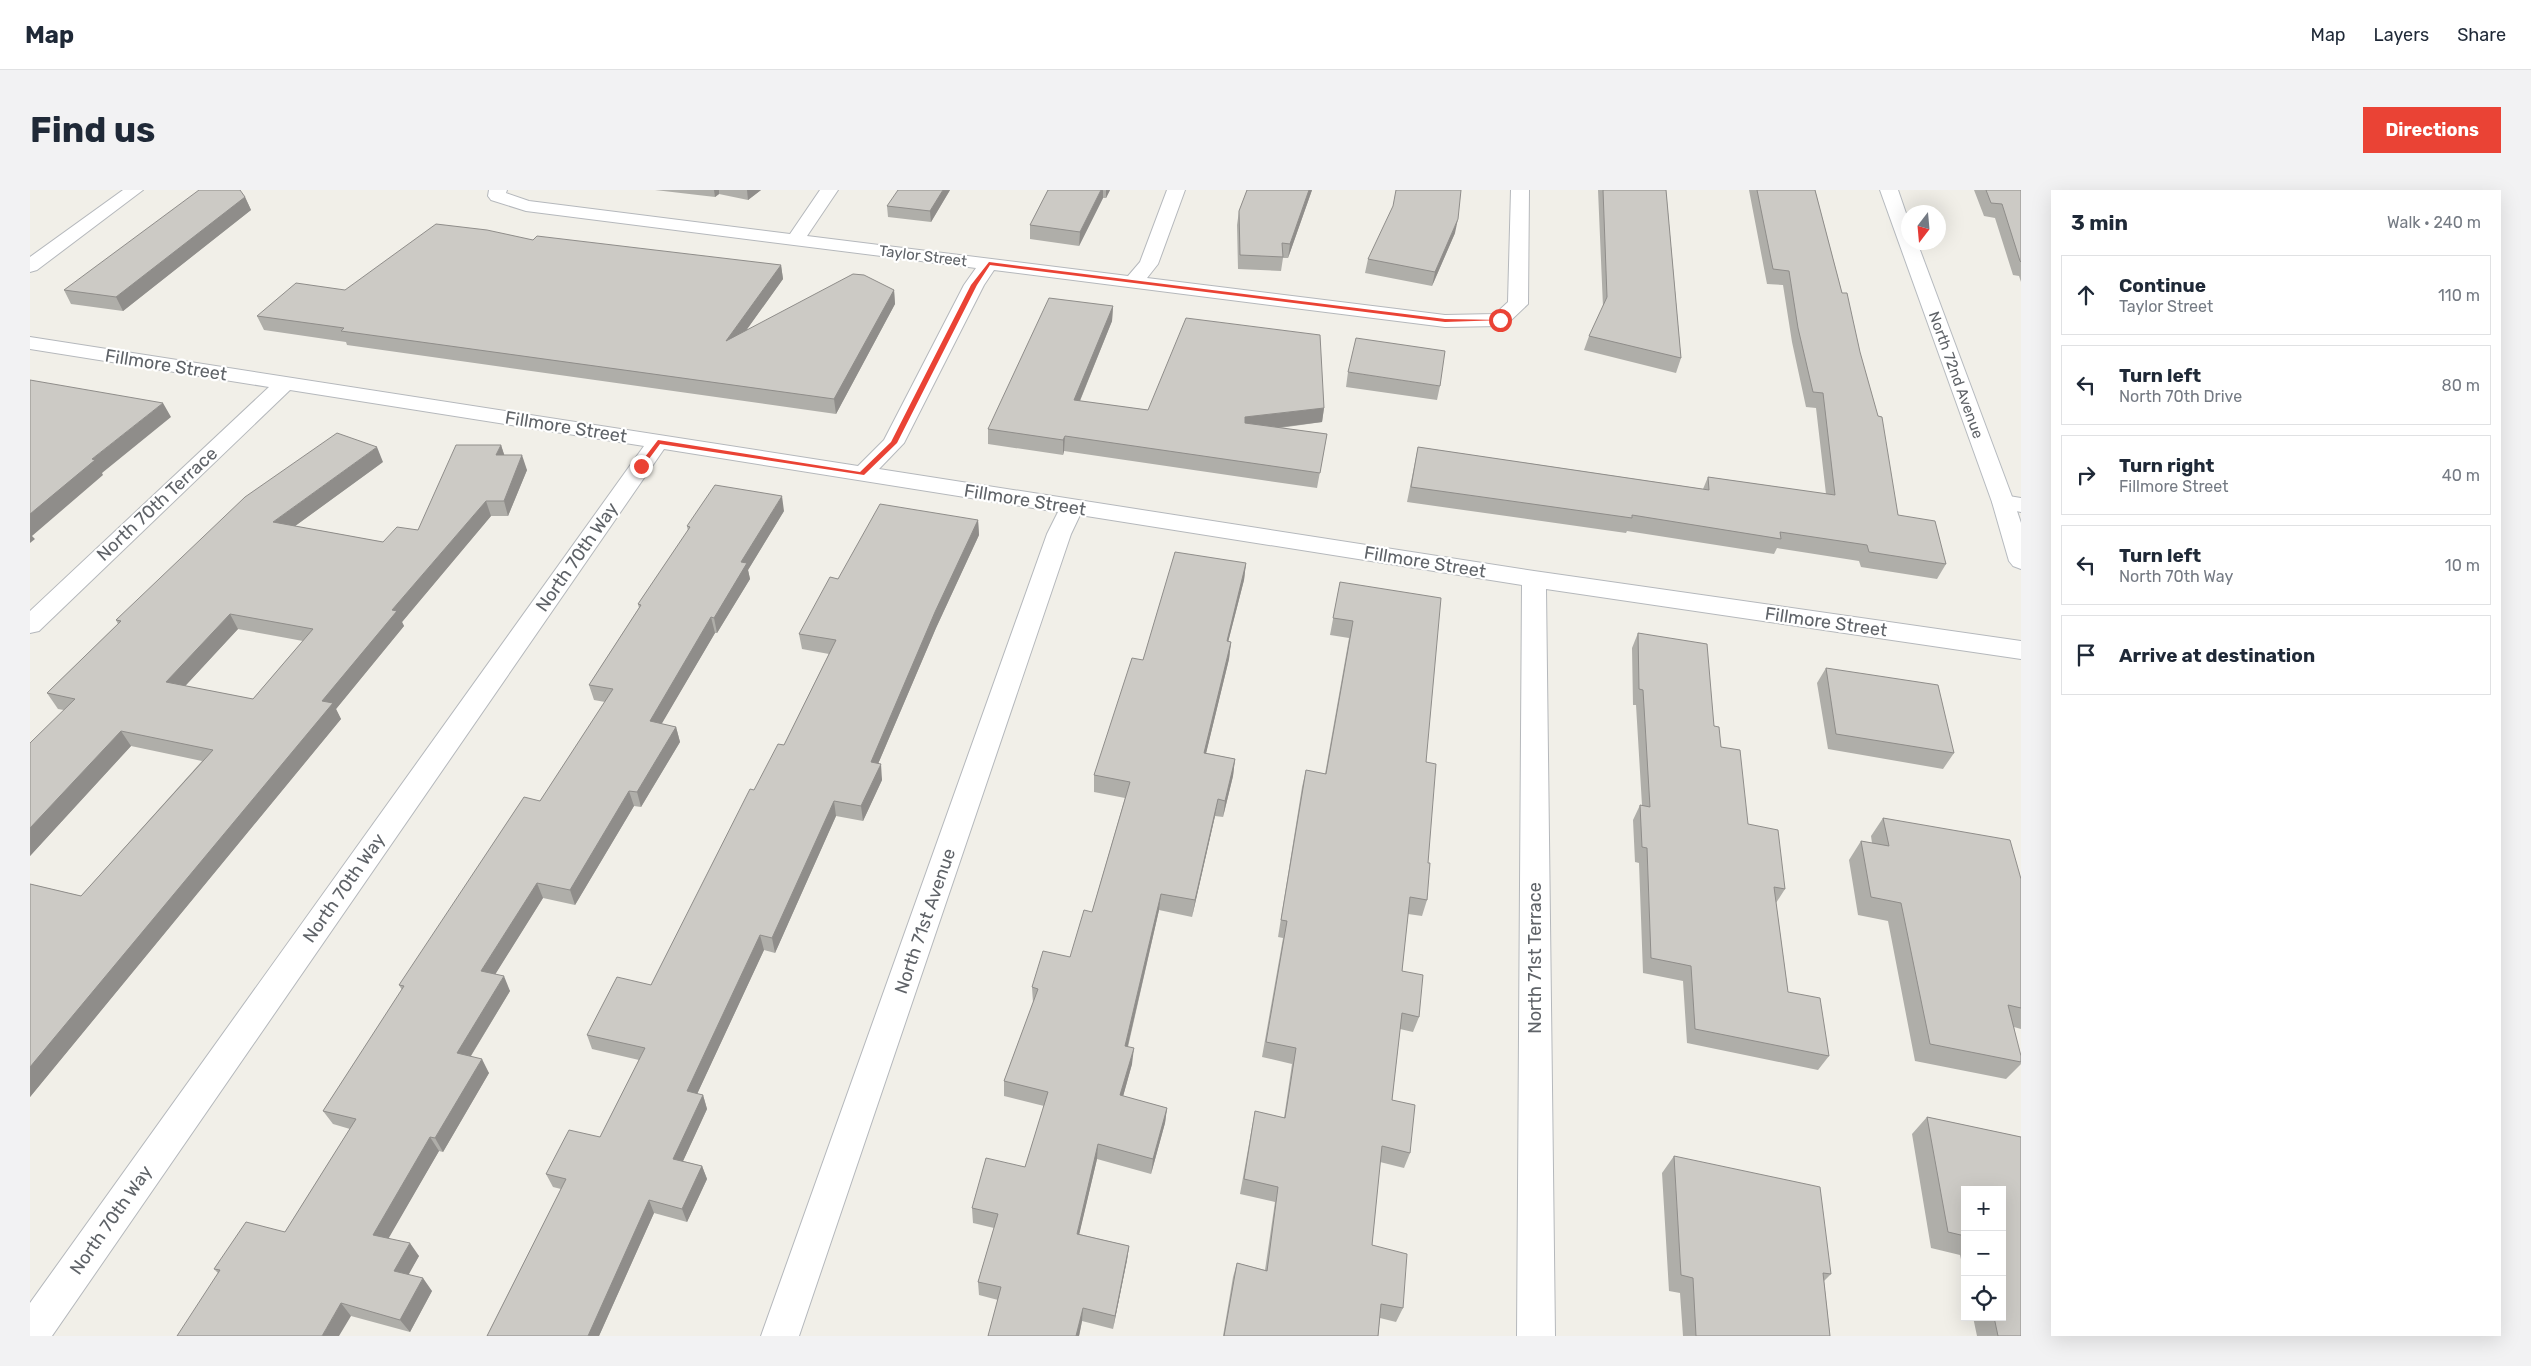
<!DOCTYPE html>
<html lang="en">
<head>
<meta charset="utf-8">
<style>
  body { margin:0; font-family:Rubik,sans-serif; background:#f2f2f3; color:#1f2937 }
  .controls { position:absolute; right:15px; bottom:15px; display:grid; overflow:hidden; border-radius:0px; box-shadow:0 5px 20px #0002 }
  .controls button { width:45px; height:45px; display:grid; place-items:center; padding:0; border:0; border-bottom:1px solid #e0e1e3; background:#fff; color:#1f2937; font:25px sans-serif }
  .compass { position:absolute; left:1871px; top:15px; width:45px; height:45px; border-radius:50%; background:#fff; box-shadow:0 5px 20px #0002; rotate:196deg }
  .stop { position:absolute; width:15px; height:15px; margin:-11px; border:4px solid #ea4335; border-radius:50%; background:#fff }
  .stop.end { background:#ea4335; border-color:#fff; box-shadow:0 1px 5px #0008 }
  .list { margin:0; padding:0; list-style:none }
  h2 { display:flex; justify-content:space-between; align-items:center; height:65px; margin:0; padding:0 20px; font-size:21px }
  h2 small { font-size:16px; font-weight:400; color:#747a83 }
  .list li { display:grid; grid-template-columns:32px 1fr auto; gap:15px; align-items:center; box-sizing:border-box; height:80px; margin:0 10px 10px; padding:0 10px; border:1px solid #e0e1e3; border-radius:0px }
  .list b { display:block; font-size:19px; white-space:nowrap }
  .list p { margin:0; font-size:16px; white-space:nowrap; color:#747a83 }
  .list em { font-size:16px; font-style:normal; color:#747a83 }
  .icon { flex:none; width:28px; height:28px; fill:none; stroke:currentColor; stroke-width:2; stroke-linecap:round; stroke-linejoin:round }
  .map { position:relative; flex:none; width:1991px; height:1146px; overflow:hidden; border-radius:0px }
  header { display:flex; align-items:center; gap:30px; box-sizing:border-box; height:70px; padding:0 25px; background:#fff; border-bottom:1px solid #e0e1e3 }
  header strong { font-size:24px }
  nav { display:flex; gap:28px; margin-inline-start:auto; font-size:18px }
  .intro { display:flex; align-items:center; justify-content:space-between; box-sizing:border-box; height:120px; padding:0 30px }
  h1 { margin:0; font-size:35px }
  .button { padding:12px 22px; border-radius:0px; background:#ea4335; color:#fff; font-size:18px; font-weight:700 }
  main { display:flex; gap:30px; padding:0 30px }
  aside { flex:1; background:#fff; border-radius:0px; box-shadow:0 5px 20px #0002 }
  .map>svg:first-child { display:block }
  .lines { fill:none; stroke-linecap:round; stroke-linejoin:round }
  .street-casing { stroke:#b5b8bc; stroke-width:2 }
  .secondary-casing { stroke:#b6babf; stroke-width:2 }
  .street { fill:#fff; fill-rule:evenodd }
  .secondary { fill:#fff; fill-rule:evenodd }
  .wall { fill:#afaea9; fill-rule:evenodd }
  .shaded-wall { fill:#8f8d8a }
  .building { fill:#cccac5; stroke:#8f8d8a; fill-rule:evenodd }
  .route { fill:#ea4335 }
  .labels { text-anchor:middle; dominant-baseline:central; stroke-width:4.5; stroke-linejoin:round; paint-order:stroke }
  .far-street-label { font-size:15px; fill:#5f6368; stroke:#fff }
  .street-label { font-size:18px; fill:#5f6368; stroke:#fff }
</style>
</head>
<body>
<header>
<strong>Map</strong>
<nav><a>Map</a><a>Layers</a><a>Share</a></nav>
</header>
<div class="intro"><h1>Find us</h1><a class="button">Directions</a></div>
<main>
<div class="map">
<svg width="1991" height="1146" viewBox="0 0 1991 1146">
  <rect width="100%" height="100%" fill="#f1efe8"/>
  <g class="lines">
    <g class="street-casing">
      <path id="street" d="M 93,0 L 113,0 L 7,80 L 0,82 L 0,67 Z
        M 459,0 L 477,0 L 476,3 L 499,11 L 760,44 L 790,0 L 808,0 L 777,46 L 1098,86 L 1110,72 L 1137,0 L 1155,0 L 1128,74 L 1117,88 L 1415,125 L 1465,124 L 1478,112 L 1481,0 L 1499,0 L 1498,114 L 1477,134 L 1470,136 L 1415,137 L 964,80 L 954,95 L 874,253 L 849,279 L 1504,381 L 1991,451 L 1991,469 L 1516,399 L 1525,1146 L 1487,1146 L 1492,395 L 1050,325 L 1041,344 L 769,1146 L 731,1146 L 1017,344 L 1028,322 L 634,259 L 22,1146 L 0,1146 L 0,1113 L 614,256 L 260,200 L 9,441 L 0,443 L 0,421 L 239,197 L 0,159 L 0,147 L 828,276 L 854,250 L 934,95 L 946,78 L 496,21 L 461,10 L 458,6 Z
        M 1973,305 L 1991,308 L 1991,322 L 1965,317 L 1962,312 L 1965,307 Z"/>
    </g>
    <g class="secondary-casing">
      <path id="secondary" d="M 1850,0 L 1868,0 L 1878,29 L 1878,52 L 1887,52 L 1984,312 L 1991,333 L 1991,379 L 1983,376 L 1979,371 L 1962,312 Z"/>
    </g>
    <use href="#street" class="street"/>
    <use href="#secondary" class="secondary"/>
  </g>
  <path class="wall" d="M 625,0 L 731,0 L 718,10 L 689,4 L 685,7 Z
    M 920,0 L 901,32 L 858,27 L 857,16 Z
    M 1018,0 L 1080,0 L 1076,8 L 1073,8 L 1049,56 L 1000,49 L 1000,35 Z
    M 1217,0 L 1282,0 L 1258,68 L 1253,68 L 1251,81 L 1208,79 L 1207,35 L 1209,21 Z
    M 1568,0 L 1636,0 L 1651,168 L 1646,183 L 1554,160 L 1559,146 L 1573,117 Z
    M 1719,0 L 1785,0 L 1812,103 L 1868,325 L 1916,374 L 1907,389 L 1831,377 L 1829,371 L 1747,358 L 1744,364 L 1597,341 L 1596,343 L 1377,312 L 1388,257 L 1673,299 L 1678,287 L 1796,304 L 1786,218 L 1776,217 L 1762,152 L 1753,95 L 1737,94 Z
    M 1944,0 L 1991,0 L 1991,92 L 1989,86 L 1983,85 L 1965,28 L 1954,26 Z
    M 215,7 L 221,20 L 93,121 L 41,114 L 34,100 Z
    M 1425,43 L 1402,96 L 1335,83 L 1338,69 Z
    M 503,50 L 751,75 L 753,89 L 716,140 L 864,100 L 865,114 L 806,224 L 317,155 L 316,152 L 234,140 L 227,126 L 315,100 Z
    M 1083,116 L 1082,131 L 1050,211 L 1118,220 L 1294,218 L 1292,232 L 1250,238 L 1297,244 L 1287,298 L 1034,261 L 1033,265 L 958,254 L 958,239 Z
    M 1318,182 L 1410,196 L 1407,210 L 1316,197 Z
    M 471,255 L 474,265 L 497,280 L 478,326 L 461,326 L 372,432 L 374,436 L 306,519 L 311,529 L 0,907 L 0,694 L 51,706 L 172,571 L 101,556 L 0,666 L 0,553 L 34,520 L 28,519 L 17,503 L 88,434 L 86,430 L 353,272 L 265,336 L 353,352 L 388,340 ZM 208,439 L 273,451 L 223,509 L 155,496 Z
    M 754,321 L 718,380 L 720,389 L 687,443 L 685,443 L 631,534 L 646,537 L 650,552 L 611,617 L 604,616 L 545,715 L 513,708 L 465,784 L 480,801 L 441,866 L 459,883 L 413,962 L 409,961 L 358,1048 L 389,1066 L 378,1084 L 402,1101 L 380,1142 L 321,1126 L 188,1083 L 184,1079 L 255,1042 L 320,939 L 303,934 L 293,921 L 372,800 L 369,795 L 510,611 L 575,512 L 564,510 L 559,495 L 609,418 L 608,414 L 658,341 L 657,336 Z
    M 948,330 L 949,345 L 906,438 L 848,574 L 852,590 L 833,631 L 806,626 L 745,763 L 734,760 L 667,904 L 673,905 L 677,919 L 653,971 L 672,976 L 677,989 L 657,1032 L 624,1023 L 569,1146 L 457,1146 L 531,999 L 523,997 L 516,984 L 570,947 L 609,870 L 562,859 L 557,845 L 621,795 L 724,600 L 754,555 L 799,464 L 772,459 L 769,444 L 808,389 Z
    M 1216,373 L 1214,390 L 1198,452 L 1201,452 L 1199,469 L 1176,563 L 1205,569 L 1203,586 L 1193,627 L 1185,626 L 1162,727 L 1129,720 L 1098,857 L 1102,874 L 1093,906 L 1137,918 L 1135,933 L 1121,984 L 1067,969 L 1049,1044 L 1099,1056 L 1097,1070 L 1083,1139 L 1052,1131 L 1049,1146 L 958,1146 L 968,1110 L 949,1105 L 948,1092 L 964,1038 L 943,1033 L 942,1018 L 995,977 L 1014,916 L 974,906 L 974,891 L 1003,813 L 1002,797 L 1040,767 L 1062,722 L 1095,608 L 1064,602 L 1064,585 L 1113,470 Z
    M 1310,392 L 1396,572 L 1398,673 L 1397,710 L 1392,726 L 1378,724 L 1372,781 L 1389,827 L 1383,842 L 1370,839 L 1362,910 L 1380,963 L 1374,978 L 1350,972 L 1342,1055 L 1373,1118 L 1366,1132 L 1350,1128 L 1348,1146 L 1193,1146 L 1203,1087 L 1207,1073 L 1235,1080 L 1245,1012 L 1210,1004 L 1222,937 L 1225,921 L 1254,928 L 1262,874 L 1232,867 L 1253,748 L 1248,747 L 1272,597 L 1276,580 L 1295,584 L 1319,448 L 1300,445 Z
    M 1608,443 L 1684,536 L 1718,634 L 1755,699 L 1746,713 L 1758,802 L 1799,866 L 1788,880 L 1657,853 L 1653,791 L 1613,783 L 1609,673 L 1605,672 L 1603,630 L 1610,615 L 1612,615 L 1606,515 L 1603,515 L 1602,458 Z
    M 1796,478 L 1924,563 L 1913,579 L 1798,559 L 1787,493 Z
    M 1853,628 L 1991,689 L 1991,839 L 1984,837 L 1991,874 L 1976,889 L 1885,871 L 1858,731 L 1828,725 L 1819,670 L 1831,651 L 1842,653 L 1841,646 Z
    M 1897,927 L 1991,947 L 1991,1146 L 1947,1146 L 1943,1127 L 1972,1127 L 1972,1000 L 1935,1000 L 1935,1086 L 1930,1065 L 1901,1058 L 1882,944 Z
    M 1644,966 L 1801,1084 L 1794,1091 L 1800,1146 L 1653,1146 L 1650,1103 L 1639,1101 L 1632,983 Z"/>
  <path class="shaded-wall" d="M 684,0 L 689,0 L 689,4 L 685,7 Z
    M 717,0 L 731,0 L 718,10 Z
    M 913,0 L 920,0 L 901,32 L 900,21 Z
    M 1071,0 L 1073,0 L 1073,8 L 1049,56 L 1050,42 Z
    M 1076,0 L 1080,0 L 1076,8 Z
    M 1279,0 L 1282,0 L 1258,68 L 1260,54 Z
    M 215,7 L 221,20 L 93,121 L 86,107 Z
    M 1428,29 L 1425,43 L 1402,96 L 1405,82 Z
    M 751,75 L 753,89 L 698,166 L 696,151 Z
    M 864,100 L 865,114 L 806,224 L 804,209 Z
    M 1083,116 L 1082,131 L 1044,225 L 1044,210 Z
    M 133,213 L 141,227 L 72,283 L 73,285 L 2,346 L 5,349 L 0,353 L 0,324 L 62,269 Z
    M 1294,218 L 1292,232 L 1213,242 L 1215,227 Z
    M 1035,246 L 1034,261 L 1033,265 L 1033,250 Z
    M 471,255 L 476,270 L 466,265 Z
    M 347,257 L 353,272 L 250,347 L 243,332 Z
    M 492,265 L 497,280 L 478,326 L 474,311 Z
    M 752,306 L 754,321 L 718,380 L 720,389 L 687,443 L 684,428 L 711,372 Z
    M 456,311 L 461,326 L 372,432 L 374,436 L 306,519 L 311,529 L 0,907 L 0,877 L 292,511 L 362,420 Z
    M 948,330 L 949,345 L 906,438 L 842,588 L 841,572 L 905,422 Z
    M 1216,373 L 1214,390 L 1194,468 L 1197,451 Z
    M 200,424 L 208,439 L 145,507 L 136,492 Z
    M 681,427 L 685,443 L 624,547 L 620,531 Z
    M 1201,452 L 1199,469 L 1172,580 L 1174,563 Z
    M 646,537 L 650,552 L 611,617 L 607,602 Z
    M 91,541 L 101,556 L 0,666 L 0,638 Z
    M 1205,569 L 1203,586 L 1193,627 L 1195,611 Z
    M 851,574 L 852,590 L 833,631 L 831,616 Z
    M 599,601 L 604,616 L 545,715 L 540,700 Z
    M 1188,609 L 1185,626 L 1162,727 L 1165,710 Z
    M 804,611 L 806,626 L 745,763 L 742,748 Z
    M 507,693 L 513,708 L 458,796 L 451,781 Z
    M 1131,704 L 1129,720 L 1094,872 L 1095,856 Z
    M 730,745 L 734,760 L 662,915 L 657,901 Z
    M 474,786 L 480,801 L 434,877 L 427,863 Z
    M 1104,858 L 1102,874 L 1089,921 L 1090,905 Z
    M 452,869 L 459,883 L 413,962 L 405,948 Z
    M 673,905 L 677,919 L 648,982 L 643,969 Z
    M 1137,918 L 1135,933 L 1121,984 L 1123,969 Z
    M 400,947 L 409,961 L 353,1058 L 343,1045 Z
    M 1068,954 L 1067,969 L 1046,1058 L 1047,1044 Z
    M 672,976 L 677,989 L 657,1032 L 652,1019 Z
    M 619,1010 L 624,1023 L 569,1146 L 558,1146 Z
    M 380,1053 L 389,1066 L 374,1093 L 364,1081 Z
    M 1099,1056 L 1097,1070 L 1083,1139 L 1085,1126 Z
    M 393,1088 L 402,1101 L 380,1142 L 370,1130 Z
    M 311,1113 L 321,1126 L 309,1146 L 292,1146 Z
    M 1053,1118 L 1052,1131 L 1049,1146 L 1046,1146 Z"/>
  <path class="building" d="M 169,0 L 210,0 L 215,7 L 86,107 L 34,100 Z
    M 868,0 L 913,0 L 900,21 L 857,16 Z
    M 1018,0 L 1071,0 L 1050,42 L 1000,35 Z
    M 1217,0 L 1279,0 L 1260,54 L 1252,53 L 1253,67 L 1210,65 L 1209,21 Z
    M 1366,0 L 1431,0 L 1428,29 L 1405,82 L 1338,69 L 1363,16 Z
    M 1573,0 L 1636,0 L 1651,168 L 1559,146 L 1577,107 Z
    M 1727,0 L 1785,0 L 1812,103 L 1817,103 L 1830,162 L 1848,226 L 1852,227 L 1868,325 L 1905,331 L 1916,374 L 1839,362 L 1837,355 L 1750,342 L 1751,349 L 1602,325 L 1602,328 L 1381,297 L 1388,257 L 1679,300 L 1678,287 L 1805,305 L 1793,203 L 1783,202 L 1768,138 L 1759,81 L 1743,79 Z
    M 1956,0 L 1991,0 L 1991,72 L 1990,71 L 1972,14 L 1961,13 Z
    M 406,34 L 457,40 L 503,50 L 507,46 L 751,75 L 696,151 L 823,84 L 834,85 L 864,100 L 804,209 L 311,141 L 314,138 L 227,126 L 266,93 L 315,100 Z
    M 1019,108 L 1083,116 L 1044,210 L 1118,220 L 1156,128 L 1290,145 L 1294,218 L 1215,227 L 1215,233 L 1297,244 L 1290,283 L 1035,246 L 1033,250 L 958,239 Z
    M 1326,148 L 1415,161 L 1410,196 L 1318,182 Z
    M 0,190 L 133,213 L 62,269 L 65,270 L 0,324 Z
    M 307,243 L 347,257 L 243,332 L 353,352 L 367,337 L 388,340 L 426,255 L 471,255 L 466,265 L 492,265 L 474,311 L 456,311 L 362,420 L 367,421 L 292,511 L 303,513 L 0,877 L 0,694 L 51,706 L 183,560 L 91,541 L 0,638 L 0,553 L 45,509 L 17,503 L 91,431 L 86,430 L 215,307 ZM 200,424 L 283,439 L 223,509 L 136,492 Z
    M 685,295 L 752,306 L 711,372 L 717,373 L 684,428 L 681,427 L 620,531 L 646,537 L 607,602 L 599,601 L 540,700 L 507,693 L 451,781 L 474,786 L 427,863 L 452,869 L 405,948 L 400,947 L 343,1045 L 380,1053 L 364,1081 L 393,1088 L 370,1130 L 311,1113 L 292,1146 L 147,1146 L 190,1080 L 184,1079 L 216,1032 L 255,1042 L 326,929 L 293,921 L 374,796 L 369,795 L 494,607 L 510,611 L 583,499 L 559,495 L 611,415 L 608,414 L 660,337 L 657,336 Z
    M 850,314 L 948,330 L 905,422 L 841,572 L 851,574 L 831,616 L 804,611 L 742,748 L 730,745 L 657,901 L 673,905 L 643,969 L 672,976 L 652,1019 L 619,1010 L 558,1146 L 457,1146 L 536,989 L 516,984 L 539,940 L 570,947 L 615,858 L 557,845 L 587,787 L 621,795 L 720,599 L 724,600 L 748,554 L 754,555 L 806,450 L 769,444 L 800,387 L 808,389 Z
    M 1145,362 L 1216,373 L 1197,451 L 1201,452 L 1174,563 L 1205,569 L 1195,611 L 1188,609 L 1165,710 L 1131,704 L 1095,856 L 1104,858 L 1090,905 L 1137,918 L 1123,969 L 1068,954 L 1047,1044 L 1099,1056 L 1085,1126 L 1053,1118 L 1046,1146 L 958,1146 L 971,1097 L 948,1092 L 968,1024 L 942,1018 L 956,968 L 995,977 L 1018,902 L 974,891 L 1008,799 L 1002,797 L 1013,761 L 1040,767 L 1054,720 L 1062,722 L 1100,592 L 1064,585 L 1102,468 L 1113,470 Z
    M 1310,392 L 1411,408 L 1396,572 L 1406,574 L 1398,673 L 1400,673 L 1397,710 L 1380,707 L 1372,781 L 1393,785 L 1389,827 L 1372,823 L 1362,910 L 1385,915 L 1380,963 L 1352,956 L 1342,1055 L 1377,1064 L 1373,1118 L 1351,1114 L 1348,1146 L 1194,1146 L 1207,1073 L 1237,1081 L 1248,997 L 1214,989 L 1225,921 L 1255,928 L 1266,858 L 1236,852 L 1257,731 L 1251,730 L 1276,580 L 1296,584 L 1323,431 L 1303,428 Z
    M 1608,443 L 1677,454 L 1684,536 L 1689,537 L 1691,557 L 1710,560 L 1718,634 L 1748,640 L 1755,699 L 1744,697 L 1758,802 L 1790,808 L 1799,866 L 1665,839 L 1661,776 L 1621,768 L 1617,658 L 1612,657 L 1610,615 L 1620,617 L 1613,500 L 1609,499 Z
    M 1796,478 L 1908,495 L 1924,563 L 1806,544 Z
    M 1853,628 L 1980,650 L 1991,689 L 1991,818 L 1978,815 L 1991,866 L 1991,872 L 1900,854 L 1871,713 L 1841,707 L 1831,651 L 1859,656 Z
    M 1897,927 L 1991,947 L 1991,1146 L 1968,1146 L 1964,1127 L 1972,1127 L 1972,1000 L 1935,1000 L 1935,1046 L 1918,1042 Z
    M 1644,966 L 1790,997 L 1801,1084 L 1793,1083 L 1800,1146 L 1666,1146 L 1663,1088 L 1651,1085 Z"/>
  <path class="route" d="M 959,72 L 1415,129 L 1473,130 L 1415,132 L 960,75 L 947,95 L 867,253 L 834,285 L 630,254 L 613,277 L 608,276 L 628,250 L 830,282 L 861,252 L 941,95 Z"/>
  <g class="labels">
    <g class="far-street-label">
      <text transform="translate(893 66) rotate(7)">Taylor Street</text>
      <text transform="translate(1926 185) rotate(70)">North 72nd Avenue</text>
    </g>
    <g class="street-label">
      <text transform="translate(136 175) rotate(9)">Fillmore Street</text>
      <text transform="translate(536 237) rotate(9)">Fillmore Street</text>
      <text transform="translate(995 310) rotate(9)">Fillmore Street</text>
      <text transform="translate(127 314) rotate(-43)">North 70th Terrace</text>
      <text transform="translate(547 367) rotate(-55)">North 70th Way</text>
      <text transform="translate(1395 372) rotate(9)">Fillmore Street</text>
      <text transform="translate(1796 432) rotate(8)">Fillmore Street</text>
      <text transform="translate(314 698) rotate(-55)">North 70th Way</text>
      <text transform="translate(895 731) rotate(-71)">North 71st Avenue</text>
      <text transform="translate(1505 768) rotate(-90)">North 71st Terrace</text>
      <text transform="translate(81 1030) rotate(-55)">North 70th Way</text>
    </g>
  </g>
</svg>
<div class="controls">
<button>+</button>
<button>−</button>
<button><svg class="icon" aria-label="locate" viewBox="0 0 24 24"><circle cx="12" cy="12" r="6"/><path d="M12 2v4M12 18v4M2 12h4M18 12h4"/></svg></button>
</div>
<svg class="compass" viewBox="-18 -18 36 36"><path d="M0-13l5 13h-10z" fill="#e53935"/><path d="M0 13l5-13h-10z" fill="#747a83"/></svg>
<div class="stop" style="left:1470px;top:130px"></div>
<div class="stop end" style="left:611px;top:276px"></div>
</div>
<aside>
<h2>3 min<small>Walk · 240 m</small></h2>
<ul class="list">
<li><svg class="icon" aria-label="ahead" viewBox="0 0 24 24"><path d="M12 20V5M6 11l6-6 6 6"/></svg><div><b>Continue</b><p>Taylor Street</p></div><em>110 m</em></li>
<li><svg class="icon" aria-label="left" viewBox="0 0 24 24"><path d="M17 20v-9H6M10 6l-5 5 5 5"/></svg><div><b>Turn left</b><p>North 70th Drive</p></div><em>80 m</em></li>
<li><svg class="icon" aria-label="right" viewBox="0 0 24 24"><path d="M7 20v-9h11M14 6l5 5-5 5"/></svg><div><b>Turn right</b><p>Fillmore Street</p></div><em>40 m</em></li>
<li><svg class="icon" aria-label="left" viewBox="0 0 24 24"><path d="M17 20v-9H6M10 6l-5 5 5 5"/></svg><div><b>Turn left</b><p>North 70th Way</p></div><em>10 m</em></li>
<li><svg class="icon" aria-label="arrive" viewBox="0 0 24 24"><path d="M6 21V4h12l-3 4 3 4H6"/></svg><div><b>Arrive at destination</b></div></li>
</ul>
</aside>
</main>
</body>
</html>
